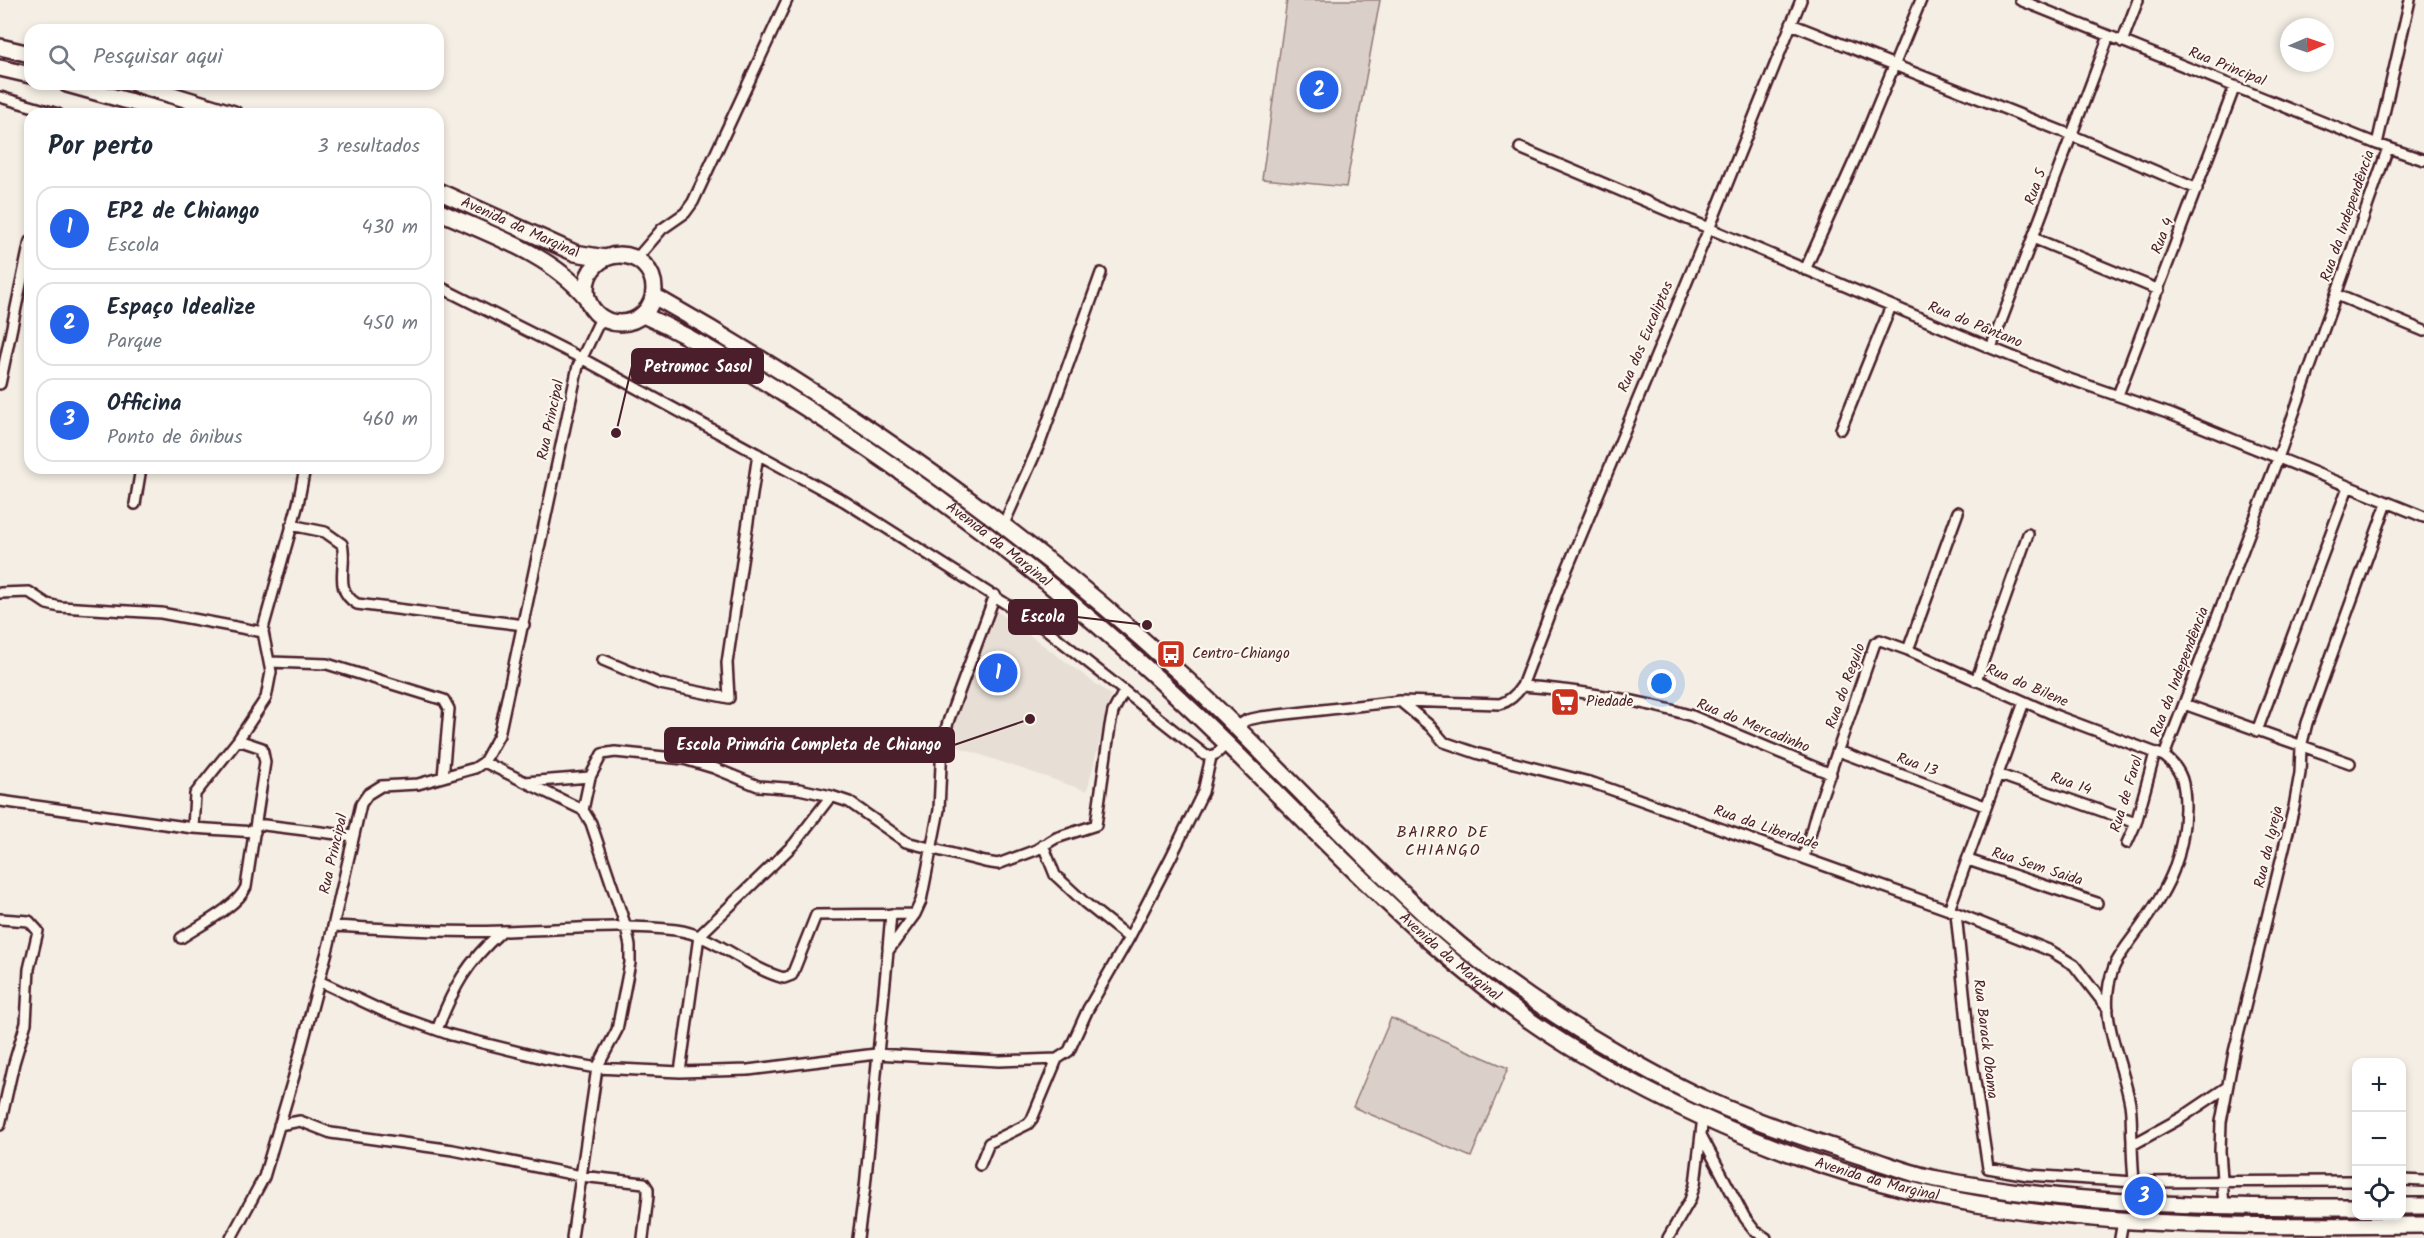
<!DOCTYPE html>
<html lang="pt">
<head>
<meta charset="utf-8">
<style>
  body { margin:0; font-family:Kalam,sans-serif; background:#f2f2f3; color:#1f2937 }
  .controls { position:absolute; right:18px; bottom:18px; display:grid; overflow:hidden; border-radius:12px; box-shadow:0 3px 9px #0003 }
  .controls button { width:54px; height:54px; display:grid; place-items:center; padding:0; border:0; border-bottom:2px solid #e0e1e3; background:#fff; color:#1f2937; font:30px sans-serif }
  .compass { position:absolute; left:2280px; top:18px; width:54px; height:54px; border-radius:50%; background:#fff; box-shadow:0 3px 9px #0003; rotate:88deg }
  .you { position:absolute; left:1662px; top:684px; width:21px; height:21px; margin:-15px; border:4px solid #fff; border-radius:50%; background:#1a73e8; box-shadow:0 0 0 9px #1a73e833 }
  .badge { display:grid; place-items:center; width:39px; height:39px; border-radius:50%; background:#2563eb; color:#fff; font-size:20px; font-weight:700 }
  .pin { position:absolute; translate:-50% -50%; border:3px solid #fff; box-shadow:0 2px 6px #0006 }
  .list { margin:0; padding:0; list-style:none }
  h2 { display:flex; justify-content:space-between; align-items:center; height:78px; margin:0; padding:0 24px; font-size:26px }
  h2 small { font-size:20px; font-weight:400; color:#747a83 }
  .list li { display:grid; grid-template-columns:39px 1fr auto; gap:18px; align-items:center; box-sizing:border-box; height:84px; margin:0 12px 12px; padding:0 12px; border:2px solid #e0e1e3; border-radius:18px }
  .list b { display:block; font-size:22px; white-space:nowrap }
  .list p { margin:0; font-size:20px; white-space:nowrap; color:#747a83 }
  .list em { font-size:20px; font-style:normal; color:#747a83 }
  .icon { flex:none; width:33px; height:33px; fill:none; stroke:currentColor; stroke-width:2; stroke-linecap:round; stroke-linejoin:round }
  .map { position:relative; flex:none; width:2424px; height:1238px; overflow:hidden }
  .search { position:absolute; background:#fff; box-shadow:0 3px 9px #0003; left:24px; top:24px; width:420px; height:66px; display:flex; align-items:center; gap:15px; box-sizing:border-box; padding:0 21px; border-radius:18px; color:#747a83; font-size:22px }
  .panel { position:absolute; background:#fff; box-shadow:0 3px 9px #0003; left:24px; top:108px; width:420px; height:366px; border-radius:18px }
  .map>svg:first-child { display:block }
  .built { fill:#e7dfd6 }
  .green { fill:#dbd0c9; stroke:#92787a; stroke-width:1.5 }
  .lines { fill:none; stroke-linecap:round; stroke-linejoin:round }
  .minor-casing { stroke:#4a1f2b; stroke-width:14 }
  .primary-casing { stroke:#4a1f2b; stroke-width:20 }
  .minor { stroke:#fbf7ec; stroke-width:9 }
  .primary { stroke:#fbf7ec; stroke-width:15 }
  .labels { text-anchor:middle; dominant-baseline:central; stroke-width:4.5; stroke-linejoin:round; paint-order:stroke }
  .street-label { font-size:15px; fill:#4a1f2b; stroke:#fbf7ec }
  .poi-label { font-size:15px; fill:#4a1f2b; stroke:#fbf7ec; text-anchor:start }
  .neighbourhood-label { font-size:16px; letter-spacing:1.5px; fill:#4a1f2b; stroke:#fbf7ec }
  .leader { fill:none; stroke:#4a1f2b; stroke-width:2 }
  .callout-dot { fill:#4a1f2b; stroke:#fbf7ec; stroke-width:2 }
  .callout { fill:#4a1f2b; stroke:#4a1f2b; stroke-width:2 }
  .callout-label { font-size:16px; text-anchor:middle; font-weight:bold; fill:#fff }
</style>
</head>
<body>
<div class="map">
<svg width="2424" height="1238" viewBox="0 0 2424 1238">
  <rect width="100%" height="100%" fill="#f4eee4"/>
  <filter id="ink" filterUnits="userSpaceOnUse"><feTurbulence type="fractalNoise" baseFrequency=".0167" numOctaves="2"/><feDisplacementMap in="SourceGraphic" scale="12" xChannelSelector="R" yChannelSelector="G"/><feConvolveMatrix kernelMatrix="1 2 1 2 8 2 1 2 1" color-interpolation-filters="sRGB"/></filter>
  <g filter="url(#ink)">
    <path class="built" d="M 994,609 L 1111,695 L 1087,791 L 946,743 Z"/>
    <path class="green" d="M 1287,0 L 1380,0 L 1346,187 L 1262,179 Z
      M 1391,1018 L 1508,1068 L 1471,1157 L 1353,1107 Z"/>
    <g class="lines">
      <g class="minor-casing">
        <path id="minor" d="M 2020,0 L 2377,144 L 2424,160
          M 1791,24 L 2071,135 L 2197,189
          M 2122,42 L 2138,0
          M 0,97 L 58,114
          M 2377,144 L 2410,0
          M 1520,148 L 1991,348 L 2058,375 L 2170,414 L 2424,517
          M 2033,238 L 2159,290
          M 637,258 L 662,229 L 685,213 L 693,202 L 787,0
          M 1805,270 L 1861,146 L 1921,0
          M 438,286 L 581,358 L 844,501 L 1047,630 L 1205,755 C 1216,758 1219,751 1226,744
          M 2337,295 L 2424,331
          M 1991,348 L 2109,36
          M 0,384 L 30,241
          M 2118,395 L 2235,86
          M 1841,429 L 1891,306
          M 135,504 L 141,468
          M 291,525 L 325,532 L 342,544 C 348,566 332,589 357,604 L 524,625
          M 1003,526 L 1040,443 L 1101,273
          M 0,593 L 29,592 L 47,604 L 60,607 L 161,613 L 263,632
          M 1908,650 L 1958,512
          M 603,660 L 660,684 L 729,698 L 727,663 L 758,454
          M 270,662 L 327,664 L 444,700 L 449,709 L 443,777
          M 1976,681 L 2028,534
          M 1522,686 C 1576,690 1641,700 1692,716 L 1831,774
          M 1400,701 L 1430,726 L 1444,742 L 1479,754 L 1593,783 L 1949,910 L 2051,951 L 2074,965 L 2108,1009
          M 2184,704 L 2350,763
          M 1236,727 L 1247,720 L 1261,717 L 1400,701 L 1500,704 C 1510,701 1516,695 1522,686 L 1560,586 L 1709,229 L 1801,0
          M 2257,731 L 2348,487
          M 1838,751 L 1985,806
          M 2164,756 L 2278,458 L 2388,148
          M 484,762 L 583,810 L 591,823 L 626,927 L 630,946 L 630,963 L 617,1030 L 597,1068 L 572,1238
          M 1997,774 L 2136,823
          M 525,782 L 590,777
          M 0,801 L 193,828 L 255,832
          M 583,810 L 590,777 L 602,754 L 615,752 L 684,759 L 714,768 L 758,786 L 799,789 L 831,796 L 849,802 L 906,842 L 985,862 L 998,864 L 1036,850 L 1056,838 L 1096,825 L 1110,726 L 1113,712 L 1124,691
          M 256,824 L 353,836
          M 193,828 L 195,794 L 238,740 L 266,698 L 271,672 L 263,632 L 264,625 L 298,504 L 305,468
          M 2127,843 L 2136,823 L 2155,753
          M 1043,845 L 1055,875 L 1084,902 L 1129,938
          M 1804,857 L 1816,813 L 1875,643 L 1880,640 L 1908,650 L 2057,716 L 2164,756 C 2183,770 2185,785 2185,808 C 2184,856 2170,886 2142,925 C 2133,938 2121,951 2114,967 C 2095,1013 2122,1058 2130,1104 C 2132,1116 2131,1128 2132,1140 C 2132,1162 2134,1183 2136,1204
          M 1968,860 L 2097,903
          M 1949,910 L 2024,702
          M 1956,913 L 1969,1041 L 1988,1168 L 2028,1175 L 2134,1182 L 2356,1181
          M 0,919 L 29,921 L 38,931 L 29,969 L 26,1023 L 14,1063 L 0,1125
          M 333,926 C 389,929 446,933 502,931 C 560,930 619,923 676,930 C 715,935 746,968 784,978 L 792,975 L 816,915 L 915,914
          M 181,938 C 199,926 238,906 246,887 L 265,762 L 262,748 L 238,740
          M 888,948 L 891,914
          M 319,981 L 383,1011 L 451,1035 L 543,1058 L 597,1068 L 680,1072 L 748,1070 L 876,1054 L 999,1061 L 1057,1059 L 1069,1051 L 1088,1009 L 1129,938 L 1171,857 L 1203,792 L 1211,757
          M 437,1030 C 453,988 467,962 501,932
          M 680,1072 L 699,936 L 794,844 L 831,796
          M 279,1125 L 300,1121 L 331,1133 L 453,1150 L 581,1176 L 644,1183 L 648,1189 L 648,1196 L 643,1238
          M 1701,1135 L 1745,1218 L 1755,1231 L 1766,1238
          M 2132,1145 L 2181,1118 L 2227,1087
          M 980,1165 L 989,1143 L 1028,1124 L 1032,1119 L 1057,1059
          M 2402,1180 L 2424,1181
          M 2224,1207 L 2220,1151 L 2221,1122 L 2234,1052 L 2294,807 L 2300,773 L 2301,747 L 2307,723 L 2387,503
          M 231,1238 L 264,1177 L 294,1076 L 329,944 L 361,804 L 368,794 L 381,786 L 418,784 L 475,768 L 484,762 L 499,735 L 578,366 L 601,318
          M 858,1238 L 865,1187 L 888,951 L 915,914 L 921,901 L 939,810 L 942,743 L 949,719 L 995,595
          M 1668,1238 L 1690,1200 L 1695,1184 L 1703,1117
          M 2120,1238 L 2123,1221"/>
      </g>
      <g class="primary-casing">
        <g id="primary">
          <path d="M 0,47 L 30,54"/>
          <path d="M 0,68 L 30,75"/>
          <path d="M 67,84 L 175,114"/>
          <path d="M 137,84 L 234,114"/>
          <path id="s1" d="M 438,191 L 575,253 L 605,258"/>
          <path d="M 438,211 C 489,234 551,254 587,298"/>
          <circle cx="620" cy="289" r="34"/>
          <path d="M 654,296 C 843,403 1022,528 1182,675 C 1271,757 1350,848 1440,928 C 1495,977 1557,1018 1621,1055 C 1649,1071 1679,1088 1709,1101 C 1761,1124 1816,1142 1870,1159 C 1892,1166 1914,1175 1937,1179 C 2076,1206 2216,1207 2356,1207"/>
          <path id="s2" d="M 643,315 C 707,344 764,381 823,419 C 969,514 1104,623 1228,745 C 1339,854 1445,973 1580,1053 C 1701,1125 1838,1180 1977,1204 C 2125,1228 2275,1227 2424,1225"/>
          <path d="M 2402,1206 L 2424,1206"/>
        </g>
      </g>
      <use href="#minor" class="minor"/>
      <use href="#primary" class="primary"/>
    </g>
  </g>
  <defs>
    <g id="bus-square" transform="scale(1.5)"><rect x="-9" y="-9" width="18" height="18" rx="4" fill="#c8321e" stroke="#fbf7ec"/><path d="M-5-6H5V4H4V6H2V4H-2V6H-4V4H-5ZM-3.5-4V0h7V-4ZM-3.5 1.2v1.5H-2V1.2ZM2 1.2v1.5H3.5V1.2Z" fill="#fff"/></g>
    <g id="supermarket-square" transform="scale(1.5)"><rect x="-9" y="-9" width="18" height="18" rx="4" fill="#c8321e" stroke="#fbf7ec"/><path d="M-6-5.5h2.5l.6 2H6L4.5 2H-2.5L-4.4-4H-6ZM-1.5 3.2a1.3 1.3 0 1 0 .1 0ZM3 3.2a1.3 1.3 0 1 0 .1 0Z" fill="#fff"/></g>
  </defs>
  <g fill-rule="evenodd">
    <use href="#bus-square" x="1171" y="654"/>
    <use href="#supermarket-square" x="1565" y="702"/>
  </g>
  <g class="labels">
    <g class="street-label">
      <text transform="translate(2227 67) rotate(22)">Rua Principal</text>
      <text transform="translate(2036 187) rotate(-70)">Rua 5</text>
      <text transform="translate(2348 216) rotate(-71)">Rua da Independência</text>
      <text stroke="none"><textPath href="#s1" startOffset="90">Avenida da Marginal</textPath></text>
      <text transform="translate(2163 236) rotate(-69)">Rua 4</text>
      <text transform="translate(1975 325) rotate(22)">Rua do Pântano</text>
      <text transform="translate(1646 337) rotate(-67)">Rua dos Eucaliptos</text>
      <text transform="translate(551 420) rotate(-78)">Rua Principal</text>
      <text stroke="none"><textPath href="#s2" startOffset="424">Avenida da Marginal</textPath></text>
      <text transform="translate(2180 672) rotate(-69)">Rua da Independência</text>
      <text transform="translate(1846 686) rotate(-70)">Rua do Regulo</text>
      <text transform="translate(2027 686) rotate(23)">Rua do Bilene</text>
      <text transform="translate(1753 726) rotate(22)">Rua do Mercadinho</text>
      <text transform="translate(1917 765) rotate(20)">Rua 13</text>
      <text transform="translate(2071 784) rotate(19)">Rua 14</text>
      <text transform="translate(2127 794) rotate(-73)">Rua de Farol</text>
      <text transform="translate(1766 828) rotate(19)">Rua da Liberdade</text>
      <text transform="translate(2269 847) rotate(-77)">Rua da Igreja</text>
      <text transform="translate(334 854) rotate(-77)">Rua Principal</text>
      <text transform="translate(2037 867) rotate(18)">Rua Sem Saida</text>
      <text stroke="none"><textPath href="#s2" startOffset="1036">Avenida da Marginal</textPath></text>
      <text transform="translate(1985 1039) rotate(83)">Rua Barack Obama</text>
      <text stroke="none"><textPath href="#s2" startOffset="1522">Avenida da Marginal</textPath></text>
    </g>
    <g class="poi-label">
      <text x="1192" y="654">Centro-Chiango</text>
      <text x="1586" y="702">Piedade</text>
    </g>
    <g class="neighbourhood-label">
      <text x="1443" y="832">BAIRRO DE<tspan x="1443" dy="18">CHIANGO</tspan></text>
    </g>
  </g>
  <path class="leader" d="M616 433L632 366M1147 625L1077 617M1030 719L954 745"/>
  <g class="callout-dot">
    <circle cx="616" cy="433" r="6"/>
    <circle cx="1147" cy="625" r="6"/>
    <circle cx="1030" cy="719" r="6"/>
  </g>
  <g class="callout">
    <rect x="632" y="349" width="131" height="34" rx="6"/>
    <rect x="1009" y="600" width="68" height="34" rx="6"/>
    <rect x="665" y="728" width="289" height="34" rx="6"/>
  </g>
  <g class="callout-label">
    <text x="698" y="372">Petromoc Sasol</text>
    <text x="1043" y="622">Escola</text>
    <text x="809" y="750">Escola Primária Completa de Chiango</text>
  </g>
</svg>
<div class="controls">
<button>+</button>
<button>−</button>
<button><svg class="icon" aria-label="locate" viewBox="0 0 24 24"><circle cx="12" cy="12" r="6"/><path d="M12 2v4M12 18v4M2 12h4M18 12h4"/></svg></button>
</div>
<svg class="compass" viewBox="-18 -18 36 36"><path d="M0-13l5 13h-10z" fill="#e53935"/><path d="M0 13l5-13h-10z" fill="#747a83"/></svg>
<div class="you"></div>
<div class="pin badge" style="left:998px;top:673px">1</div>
<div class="pin badge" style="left:1319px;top:90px">2</div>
<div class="pin badge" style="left:2144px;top:1196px">3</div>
<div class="search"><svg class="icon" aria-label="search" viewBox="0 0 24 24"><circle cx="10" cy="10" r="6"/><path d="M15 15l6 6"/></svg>Pesquisar aqui</div>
<section class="panel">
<h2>Por perto<small>3 resultados</small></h2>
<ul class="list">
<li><span class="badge">1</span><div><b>EP2 de Chiango</b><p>Escola</p></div><em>430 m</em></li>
<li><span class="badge">2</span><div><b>Espaço Idealize</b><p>Parque</p></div><em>450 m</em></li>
<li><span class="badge">3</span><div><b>Officina</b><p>Ponto de ônibus</p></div><em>460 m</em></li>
</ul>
</section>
</div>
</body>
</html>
